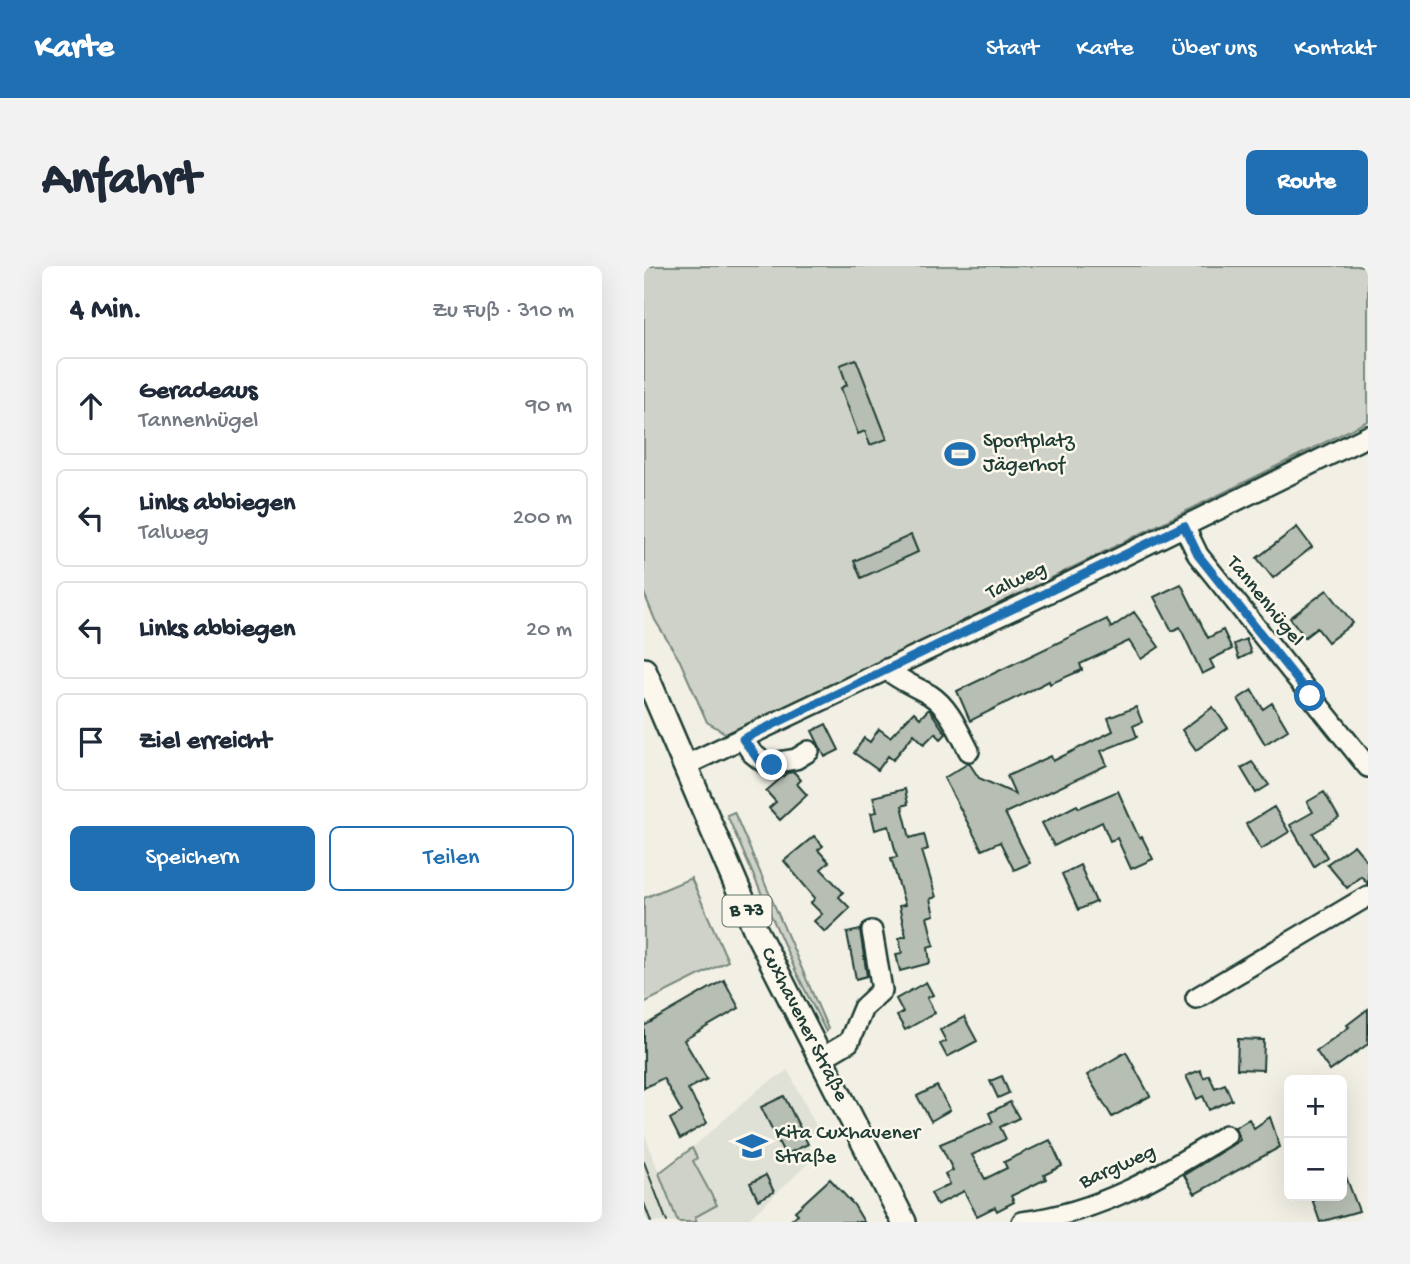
<!DOCTYPE html>
<html lang="de">
<head>
<meta charset="utf-8">
<style>
  body { margin:0; font-family:"Gochi Hand",sans-serif; background:#f2f2f3; color:#1f2937 }
  .controls { position:absolute; right:21px; bottom:21px; display:grid; overflow:hidden; border-radius:10px; box-shadow:0 7px 28px #0002 }
  .controls button { width:63px; height:63px; display:grid; place-items:center; padding:0; border:0; border-bottom:2px solid #e0e1e3; background:#fff; color:#1f2937; font:35px sans-serif }
  .stop { position:absolute; width:21px; height:21px; margin:-16px; border:5px solid #1f6fb2; border-radius:50%; background:#fff }
  .stop.end { background:#1f6fb2; border-color:#fff; box-shadow:0 2px 7px #0008 }
  .list { margin:0; padding:0; list-style:none }
  h2 { display:flex; justify-content:space-between; align-items:center; height:91px; margin:0; padding:0 28px; font-size:30px }
  h2 small { font-size:23px; font-weight:400; color:#747a83 }
  .list li { display:grid; grid-template-columns:46px 1fr auto; gap:21px; align-items:center; box-sizing:border-box; height:98px; margin:0 14px 14px; padding:0 14px; border:2px solid #e0e1e3; border-radius:10px }
  .list b { display:block; font-size:26px; white-space:nowrap }
  .list p { margin:0; font-size:23px; white-space:nowrap; color:#747a83 }
  .list em { font-size:23px; font-style:normal; color:#747a83 }
  .actions { display:flex; gap:14px; padding:21px 28px }
  .actions a { flex:1; padding:16px 0; border:2px solid #1f6fb2; border-radius:10px; text-align:center; font-size:24px; color:#1f6fb2 }
  .actions .main { background:#1f6fb2; color:#fff }
  .icon { flex:none; width:38px; height:38px; fill:none; stroke:currentColor; stroke-width:2; stroke-linecap:round; stroke-linejoin:round }
  .map { position:relative; flex:none; width:724px; height:956px; overflow:hidden; border-radius:10px }
  header { display:flex; align-items:center; gap:42px; box-sizing:border-box; height:98px; padding:0 35px; background:#1f6fb2; color:#fff }
  header strong { font-size:33px }
  nav { display:flex; gap:38px; margin-inline-start:auto; font-size:24px }
  .intro { display:flex; align-items:center; justify-content:space-between; box-sizing:border-box; height:168px; padding:0 42px }
  h1 { margin:0; font-size:49px }
  .button { padding:18px 32px; border-radius:10px; background:#1f6fb2; color:#fff; font-size:24px; font-weight:700 }
  main { display:flex; gap:42px; padding:0 42px }
  aside { flex:1; background:#fff; border-radius:10px; box-shadow:0 7px 28px #0002 }
  .map>svg:first-child { display:block }
  .built { fill:#e0e1d6 }
  .green { fill:#cfd2c8; stroke:#77887e; stroke-width:2 }
  .building { fill:#b7beb3; stroke:#1f3d34; stroke-width:2 }
  .lines { fill:none; stroke-linecap:round; stroke-linejoin:round }
  .minor-casing { stroke:#1f3d34; stroke-width:24 }
  .major-casing { stroke:#1f3d34; stroke-width:28 }
  .minor { stroke:#fbf7ec; stroke-width:19 }
  .major { stroke:#fbf7ec; stroke-width:23 }
  .tram { stroke:#1f3d34; stroke-width:2 }
  .route { stroke:#1f6fb2; stroke-width:9 }
  .labels { text-anchor:middle; dominant-baseline:central; stroke-width:5; stroke-linejoin:round; paint-order:stroke }
  .shield { fill:#fbf7ec; stroke:#61756b; stroke-width:2 }
  .shield-label { font-size:19px; font-weight:bold; fill:#1f3d34 }
  .poi-label { font-size:21px; fill:#1f3d34; stroke:#fbf7ec; text-anchor:start }
  .street-label { font-size:21px; fill:#1f3d34; stroke:#fbf7ec }
</style>
</head>
<body>
<header>
<strong>Karte</strong>
<nav><a>Start</a><a>Karte</a><a>Über uns</a><a>Kontakt</a></nav>
</header>
<div class="intro"><h1>Anfahrt</h1><a class="button">Route</a></div>
<main>
<aside>
<h2>4 Min.<small>Zu Fuß · 310 m</small></h2>
<ul class="list">
<li><svg class="icon" aria-label="ahead" viewBox="0 0 24 24"><path d="M12 20V5M6 11l6-6 6 6"/></svg><div><b>Geradeaus</b><p>Tannenhügel</p></div><em>90 m</em></li>
<li><svg class="icon" aria-label="left" viewBox="0 0 24 24"><path d="M17 20v-9H6M10 6l-5 5 5 5"/></svg><div><b>Links abbiegen</b><p>Talweg</p></div><em>200 m</em></li>
<li><svg class="icon" aria-label="left" viewBox="0 0 24 24"><path d="M17 20v-9H6M10 6l-5 5 5 5"/></svg><div><b>Links abbiegen</b></div><em>20 m</em></li>
<li><svg class="icon" aria-label="arrive" viewBox="0 0 24 24"><path d="M6 21V4h12l-3 4 3 4H6"/></svg><div><b>Ziel erreicht</b></div></li>
</ul>
<div class="actions"><a class="main">Speichern</a><a>Teilen</a></div>
</aside>
<div class="map">
<svg width="724" height="956" viewBox="0 0 724 956">
  <rect width="100%" height="100%" fill="#f2f0e5"/>
  <filter id="ink" filterUnits="userSpaceOnUse"><feTurbulence type="fractalNoise" baseFrequency=".0143" numOctaves="2"/><feDisplacementMap in="SourceGraphic" scale="14" xChannelSelector="R" yChannelSelector="G"/><feConvolveMatrix kernelMatrix="1 2 1 2 8 2 1 2 1" color-interpolation-filters="sRGB"/></filter>
  <g filter="url(#ink)">
    <path class="built" d="M 144,804 L 174,864 L 161,871 L 170,892 L 102,956 L 53,956 L 25,907 L 53,892 L 48,882 L 116,822 Z
      M 0,866 L 15,907 L 34,956 L 0,956 Z"/>
    <path class="green" d="M 0,0 L 724,0 L 724,155 L 205,412 L 83,468 L 63,456 L 36,395 L 11,354 L 0,327 Z
      M 90,546 L 184,763 L 182,766 L 152,706 L 83,549 Z
      M 47,612 L 84,695 L 0,737 L 0,632 Z
      M 48,882 L 53,892 L 49,895 L 73,939 L 51,951 L 53,956 L 34,956 L 15,907 Z"/>
    <path class="building" d="M 212,93 L 243,173 L 226,179 L 221,165 L 214,168 L 197,122 L 203,119 L 196,99 Z
      M 653,261 L 668,281 L 629,312 L 613,292 Z
      M 267,269 L 274,286 L 217,312 L 210,295 Z
      M 537,318 L 564,372 L 579,364 L 588,383 L 566,394 L 570,402 L 558,408 L 536,361 L 528,365 L 510,331 Z
      M 683,324 L 709,357 L 684,376 L 673,362 L 661,371 L 646,352 Z
      M 490,346 L 515,381 L 497,393 L 485,375 L 436,398 L 438,404 L 406,418 L 405,415 L 326,455 L 313,425 L 463,353 L 467,362 Z
      M 602,373 L 607,387 L 595,393 L 590,378 Z
      M 608,424 L 619,443 L 628,437 L 644,464 L 621,478 L 594,433 Z
      M 492,441 L 498,456 L 489,460 L 493,471 L 457,485 L 463,499 L 361,547 L 386,597 L 370,604 L 356,576 L 338,584 L 300,512 L 325,497 L 335,512 L 371,528 L 363,510 L 407,490 L 409,495 L 469,465 L 464,452 Z
      M 569,441 L 584,462 L 552,484 L 538,464 Z
      M 285,443 L 302,468 L 297,473 L 291,467 L 280,478 L 270,468 L 249,494 L 244,490 L 234,504 L 210,487 L 220,472 L 226,476 L 235,463 L 246,471 L 270,446 L 276,452 Z
      M 182,458 L 195,484 L 181,491 L 168,465 Z
      M 608,496 L 625,519 L 612,527 L 597,502 Z
      M 150,506 L 157,514 L 153,518 L 163,529 L 136,554 L 125,542 L 132,536 L 122,525 L 143,507 Z
      M 261,523 L 264,538 L 258,540 L 266,572 L 280,568 L 284,583 L 278,585 L 292,631 L 286,633 L 290,649 L 283,651 L 290,679 L 284,681 L 286,697 L 256,705 L 252,688 L 258,687 L 255,672 L 262,670 L 255,640 L 261,639 L 247,592 L 253,591 L 245,560 L 231,564 L 227,547 L 233,546 L 229,531 Z
      M 474,525 L 495,572 L 498,571 L 509,593 L 487,603 L 473,572 L 466,575 L 458,556 L 410,580 L 398,557 L 433,539 L 435,542 Z
      M 680,526 L 695,552 L 669,567 L 683,591 L 670,600 L 646,559 L 669,546 L 663,536 Z
      M 630,541 L 645,566 L 617,583 L 602,558 Z
      M 170,570 L 179,580 L 174,584 L 185,596 L 177,603 L 199,626 L 195,631 L 206,642 L 181,666 L 170,655 L 178,648 L 167,637 L 171,632 L 140,595 Z
      M 710,579 L 724,596 L 724,618 L 717,610 L 703,622 L 683,598 Z
      M 436,599 L 452,636 L 434,644 L 418,608 Z
      M 216,664 L 223,710 L 212,713 L 203,667 Z
      M 80,714 L 95,742 L 40,774 L 63,813 L 44,823 L 63,857 L 36,873 L 26,853 L 38,846 L 19,812 L 0,822 L 0,760 Z
      M 282,716 L 289,729 L 283,732 L 291,747 L 261,764 L 253,750 L 259,746 L 252,733 Z
      M 724,743 L 724,778 L 686,805 L 672,785 L 705,761 L 703,759 Z
      M 320,751 L 333,775 L 303,791 L 296,778 L 302,775 L 296,764 Z
      M 594,773 L 620,774 L 619,804 L 593,803 Z
      M 482,786 L 506,830 L 468,851 L 443,809 Z
      M 556,804 L 560,812 L 565,809 L 571,822 L 581,818 L 588,834 L 565,844 L 559,830 L 553,833 L 542,810 Z
      M 358,810 L 365,827 L 354,832 L 346,815 Z
      M 293,820 L 306,844 L 287,855 L 273,830 Z
      M 140,830 L 164,878 L 141,889 L 117,841 Z
      M 366,836 L 375,852 L 356,861 L 362,873 L 328,889 L 341,913 L 363,902 L 360,896 L 406,874 L 418,900 L 400,909 L 402,913 L 367,930 L 370,936 L 353,945 L 351,941 L 333,950 L 320,925 L 293,939 L 287,927 L 306,918 L 301,908 L 309,904 L 296,878 L 349,856 L 345,847 Z
      M 626,851 L 636,881 L 551,928 L 540,909 L 596,874 L 591,861 L 605,853 L 610,862 Z
      M 698,900 L 715,945 L 676,956 L 667,930 L 698,930 Z
      M 122,909 L 130,926 L 114,934 L 106,917 Z
      M 186,913 L 210,939 L 220,956 L 145,956 L 154,948 L 151,945 Z"/>
    <g class="lines">
      <g class="minor-casing">
        <path id="minor" d="M 540,260 L 554,289 L 724,501
          M 242,403 C 256,415 271,420 286,429 C 305,441 315,466 325,485
          M 99,473 L 108,487 L 122,498 L 152,493 L 165,485
          M 40,500 L 410,324 L 724,170
          M 552,732 L 724,630
          M 176,793 L 205,776 L 219,742 L 238,724 L 228,665
          M 378,956 C 457,946 516,910 582,869"/>
      </g>
      <g class="major-casing">
        <path id="major" d="M 0,404 L 112,665 L 260,956"/>
      </g>
      <use href="#minor" class="minor"/>
      <use href="#major" class="major"/>
      <path class="tram" d="M 0,896 L 23,956
        M 0,937 L 7,956"/>
    </g>
  </g>
  <g class="lines" filter="url(#ink)">
    <path class="route" d="M 128,499 L 116,496 L 99,473 L 540,260 L 554,289 L 666,430"/>
  </g>
  <defs>
    <g id="stadium-bare" transform="scale(2.415)"><path d="M0-5a6.5 5 0 1 0 0 10a6.5 5 0 1 0 0-10ZM-3.5-1.8h7v3.6h-7Z" fill="#1f6fb2" stroke="#fbf7ec" stroke-width="2.5" paint-order="stroke"/></g>
    <g id="school-bare" transform="scale(2.415)"><path d="M0-5L7-2L0 1L-7-2ZM-4 1L0 2.5L4 1V4Q0 6-4 4Z" fill="#1f6fb2" stroke="#fbf7ec" stroke-width="2.5" paint-order="stroke"/></g>
  </defs>
  <g fill-rule="evenodd">
    <use href="#stadium-bare" x="316" y="188"/>
    <use href="#school-bare" x="108" y="880"/>
  </g>
  <g class="labels">
    <rect class="shield" x="78.5" y="629.5" width="49" height="31" rx="5"/>
    <g class="shield-label">
      <text x="103" y="645">B 73</text>
    </g>
    <g class="poi-label">
      <text x="339" y="176">Sportplatz<tspan x="339" dy="24">Jägerhof</tspan></text>
      <text x="131" y="868">Kita Cuxhavener<tspan x="131" dy="24">Straße</tspan></text>
    </g>
    <g class="street-label">
      <text transform="translate(373 316) rotate(-25)">Talweg</text>
      <text transform="translate(620 336) rotate(51)">Tannenhügel</text>
      <text transform="translate(159 759) rotate(63)">Cuxhavener Straße</text>
      <text transform="translate(474 902) rotate(-24)">Bargweg</text>
    </g>
  </g>
</svg>
<div class="controls">
<button>+</button>
<button>−</button>
</div>
<div class="stop" style="left:666px;top:430px"></div>
<div class="stop end" style="left:128px;top:499px"></div>
</div>
</main>
</body>
</html>
